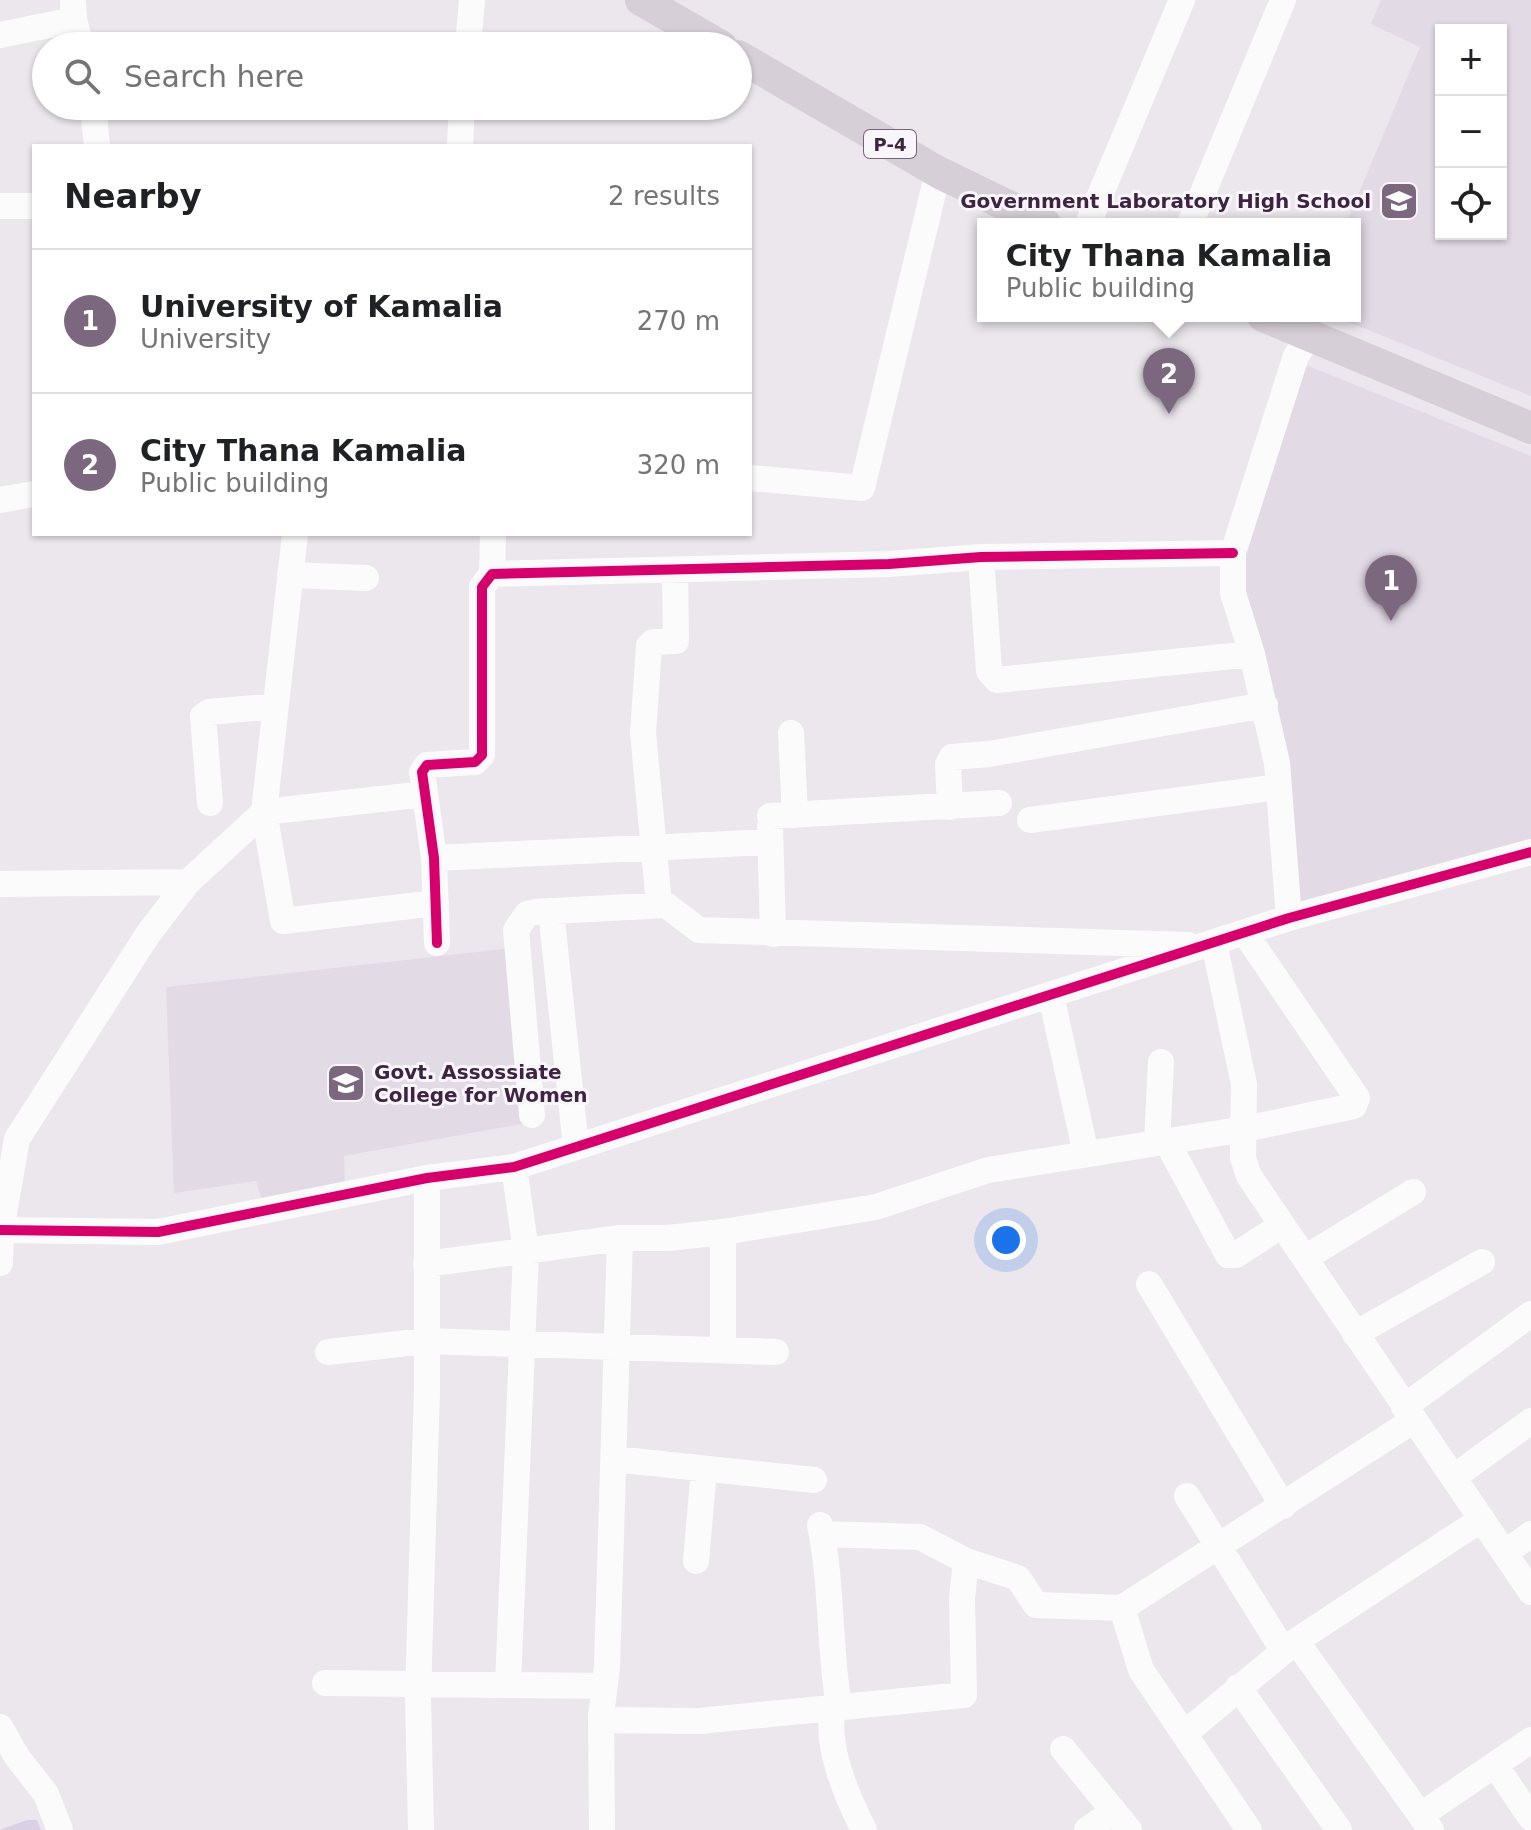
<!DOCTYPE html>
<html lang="en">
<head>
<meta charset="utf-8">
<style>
  body { margin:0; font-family:"DejaVu Sans",sans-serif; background:#f6f6f6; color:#202124 }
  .controls { position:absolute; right:24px; top:24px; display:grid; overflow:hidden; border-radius:0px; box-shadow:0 2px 6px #0004 }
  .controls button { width:72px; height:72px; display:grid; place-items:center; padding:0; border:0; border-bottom:2px solid #e0e0e0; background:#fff; color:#202124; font:40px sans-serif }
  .you { position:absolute; left:1006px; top:1240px; width:28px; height:28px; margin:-20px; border:6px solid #fff; border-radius:50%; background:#1a73e8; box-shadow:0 0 0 12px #1a73e833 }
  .badge { display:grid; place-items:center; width:52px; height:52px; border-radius:50%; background:#7b687e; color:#fff; font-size:26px; font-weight:700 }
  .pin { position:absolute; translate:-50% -66px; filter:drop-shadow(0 2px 4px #0008) }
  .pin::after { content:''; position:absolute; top:42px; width:28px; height:24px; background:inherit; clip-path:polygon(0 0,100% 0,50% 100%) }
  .popup { position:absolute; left:977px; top:218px; width:384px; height:104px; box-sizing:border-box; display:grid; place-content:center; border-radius:0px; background:#fff; filter:drop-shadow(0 2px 6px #0005); font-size:26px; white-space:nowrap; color:#757577 }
  .popup b { font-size:30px; color:#202124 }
  .popup::after { content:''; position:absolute; left:50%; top:100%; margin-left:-16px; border:16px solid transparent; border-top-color:#fff }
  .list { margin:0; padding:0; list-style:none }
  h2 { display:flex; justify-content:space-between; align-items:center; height:104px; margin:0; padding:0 32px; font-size:34px }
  h2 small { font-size:26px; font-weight:400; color:#757577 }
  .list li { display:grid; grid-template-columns:52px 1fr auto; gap:24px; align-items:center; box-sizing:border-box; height:144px; padding:0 32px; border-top:2px solid #e0e0e0 }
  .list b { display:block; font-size:30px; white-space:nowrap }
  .list p { margin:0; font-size:26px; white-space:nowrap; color:#757577 }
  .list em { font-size:26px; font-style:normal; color:#757577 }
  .icon { flex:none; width:44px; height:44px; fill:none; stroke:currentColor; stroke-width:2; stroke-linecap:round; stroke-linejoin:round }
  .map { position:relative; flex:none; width:1531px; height:1830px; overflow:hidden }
  .search { position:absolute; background:#fff; box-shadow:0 2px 6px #0004; left:32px; top:32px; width:720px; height:88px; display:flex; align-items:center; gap:20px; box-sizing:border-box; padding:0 28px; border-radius:44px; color:#757577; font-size:30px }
  .panel { position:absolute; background:#fff; box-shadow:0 2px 6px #0004; left:32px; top:144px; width:720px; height:392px; border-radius:0px }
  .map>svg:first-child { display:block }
  .built { fill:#e2dae5; fill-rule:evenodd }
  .green { fill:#dad0e6 }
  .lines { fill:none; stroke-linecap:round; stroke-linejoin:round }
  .minor { stroke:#fcfbfc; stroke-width:26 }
  .major { stroke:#d7cfd7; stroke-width:32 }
  .cycleway-casing { stroke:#f9f6fb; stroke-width:15 }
  .cycleway { stroke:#d6006c; stroke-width:10 }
  .labels { text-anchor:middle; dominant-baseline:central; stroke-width:6; stroke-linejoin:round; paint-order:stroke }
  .shield { fill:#f9f6fb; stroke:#77627a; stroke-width:2 }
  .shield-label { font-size:18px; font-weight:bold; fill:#3f2342 }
  .poi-label { font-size:20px; font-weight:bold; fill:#3f2342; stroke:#f9f6fb; text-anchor:end }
</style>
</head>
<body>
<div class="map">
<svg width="1531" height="1830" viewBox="0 0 1531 1830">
  <rect width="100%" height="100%" fill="#ebe7ed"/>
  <path class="built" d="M 1381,0 L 1531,0 L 1531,396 L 1334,316 L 1355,316 L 1355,224 L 1346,224 L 1420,47 L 1371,24 ZM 1501,30 L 1501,234 L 1441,234 L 1441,30 Z
    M 1301,363 L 1531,456 L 1531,852 L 1294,910 L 1241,594 L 1242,552 Z
    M 513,948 L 527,1123 L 344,1156 L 345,1187 L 262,1200 L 256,1181 L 174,1193 L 166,987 Z"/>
  <path class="green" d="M 27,1820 L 37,1820 L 41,1830 L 0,1830 Z"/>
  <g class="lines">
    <path class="minor" d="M 74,20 L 81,46
      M 0,35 L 74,20 L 73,0
      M 468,46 L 472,0
      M 93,106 L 97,146
      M 460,146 L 462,106
      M 0,206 L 34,206
      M 1088,224 L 1182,0
      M 1190,224 L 1283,0
      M 750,478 L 862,488 L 938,172
      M 0,500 L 34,494
      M 981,557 L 989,671 L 997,680 L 1252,654
      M 492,574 L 493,534
      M 290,575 L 366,578
      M 791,733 L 795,815
      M 425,794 L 264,812 L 283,921 L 436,903
      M 210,803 L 203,716 L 209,712 L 276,706
      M 950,807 L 948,764 L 952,757 L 989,754 L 1265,705
      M 770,816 L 999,803
      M 1030,820 L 1278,787
      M 770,827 L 773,934
      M 434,858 L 770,842
      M 0,884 L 188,882
      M 659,904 L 643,733 L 649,646 L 653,642 L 676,641 L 675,571
      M 551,911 L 576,1147
      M 1289,918 L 1277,763 L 1252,654 L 1233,593 L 1233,553 L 1296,356 L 1310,335
      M 437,943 L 434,858 L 422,772 L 427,765 L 475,762 L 482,755 L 482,587 L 492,574 L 889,564 L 981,557 L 1233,553
      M 1214,943 L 1244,1084 L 1243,1158 L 1249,1176 L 1531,1592
      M 1051,996 L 1086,1154
      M 532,1115 L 516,930 L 527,914 L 535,912 L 666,905 L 699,930 L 1188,945
      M 1167,1142 L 1228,1255 L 1236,1255 L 1282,1225
      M 1157,1143 L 1161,1062
      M 0,1230 L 158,1232 L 427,1178 L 514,1167 L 1289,918 L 1531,852
      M 723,1232 L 723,1350
      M 1305,1258 L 1413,1192
      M 0,1263 L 1,1230 L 17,1139 L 148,934 L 188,882 L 264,812 L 295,534
      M 426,1264 L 620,1238 L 668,1238 L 723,1232 L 876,1207 L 988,1170 L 1245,1129 L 1354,1106 L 1357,1098 L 1245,933
      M 1149,1284 L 1283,1506
      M 1355,1334 L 1482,1262
      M 328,1352 L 425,1341 L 776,1352
      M 1404,1407 L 1531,1314
      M 614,1459 L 814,1480
      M 1454,1477 L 1531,1421
      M 1187,1496 L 1283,1650
      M 820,1525 C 832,1582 829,1642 838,1700 C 818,1732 848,1799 864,1830
      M 822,1534 L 920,1537 L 966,1561 L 1018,1578 L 1036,1605 L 1122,1608
      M 1505,1553 L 1531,1534
      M 696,1561 L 704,1469
      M 325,1683 L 604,1686
      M 508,1685 L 526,1251 L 514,1167
      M 1238,1687 L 1339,1830
      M 601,1720 L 699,1721 L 964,1695 L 962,1598 L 966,1561
      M 0,1727 L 17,1757 L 46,1794 L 60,1830
      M 1184,1734 L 1296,1641
      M 1063,1749 L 1129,1830
      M 1495,1765 L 1531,1818
      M 1421,1815 L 1531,1740
      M 421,1830 L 418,1696 L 427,1389 L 427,1178
      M 602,1830 L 601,1716 L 607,1667 L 620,1238
      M 1087,1830 L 1114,1811
      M 1249,1830 L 1141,1670 L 1122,1608 L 1414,1420
      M 1431,1830 L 1296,1641 L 1482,1519"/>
    <path class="major" d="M 641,0 L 721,46
      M 738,56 L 938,172 L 1045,224
      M 1263,316 L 1531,428"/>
    <g class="cycleway-casing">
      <path id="cycleway" d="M 437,943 L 434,858 L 422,772 L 427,765 L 475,762 L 482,755 L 482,587 L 492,574 L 889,564 L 981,557 L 1233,553
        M 0,1230 L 158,1232 L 427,1178 L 514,1167 L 1289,918 L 1531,852"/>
    </g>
    <use href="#cycleway" class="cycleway"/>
  </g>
  <defs>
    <g id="school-square" transform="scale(2)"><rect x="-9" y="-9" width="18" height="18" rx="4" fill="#7b687e" stroke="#f9f6fb"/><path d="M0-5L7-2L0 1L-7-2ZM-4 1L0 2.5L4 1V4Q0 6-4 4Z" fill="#fff"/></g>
    <g id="university-square" transform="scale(2)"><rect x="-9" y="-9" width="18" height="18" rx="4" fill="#7b687e" stroke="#f9f6fb"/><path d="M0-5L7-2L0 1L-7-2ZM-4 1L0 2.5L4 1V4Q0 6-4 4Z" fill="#fff"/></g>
  </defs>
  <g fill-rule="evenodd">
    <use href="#school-square" x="1399" y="201"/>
    <use href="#university-square" x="346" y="1083"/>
  </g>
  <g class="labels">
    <rect class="shield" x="864" y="130" width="52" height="28" rx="6"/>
    <g class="shield-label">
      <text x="890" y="144">P-4</text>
    </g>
    <g class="poi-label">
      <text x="1371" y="201">Government Laboratory High School</text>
      <text x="374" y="1072" text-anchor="start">Govt. Assossiate<tspan x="374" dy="23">College for Women</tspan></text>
    </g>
  </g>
</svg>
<div class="controls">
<button>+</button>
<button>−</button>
<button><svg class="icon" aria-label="locate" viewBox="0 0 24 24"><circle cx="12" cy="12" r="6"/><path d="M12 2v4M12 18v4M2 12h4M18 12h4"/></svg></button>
</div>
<div class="you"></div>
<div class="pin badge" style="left:1391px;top:621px">1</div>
<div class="pin badge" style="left:1169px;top:414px">2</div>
<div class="popup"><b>City Thana Kamalia</b>Public building</div>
<div class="search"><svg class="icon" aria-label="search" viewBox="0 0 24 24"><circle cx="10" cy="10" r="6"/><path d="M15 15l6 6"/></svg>Search here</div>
<section class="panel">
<h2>Nearby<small>2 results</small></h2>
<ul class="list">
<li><span class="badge">1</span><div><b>University of Kamalia</b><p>University</p></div><em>270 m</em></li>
<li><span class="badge">2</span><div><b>City Thana Kamalia</b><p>Public building</p></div><em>320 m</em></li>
</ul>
</section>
</div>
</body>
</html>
